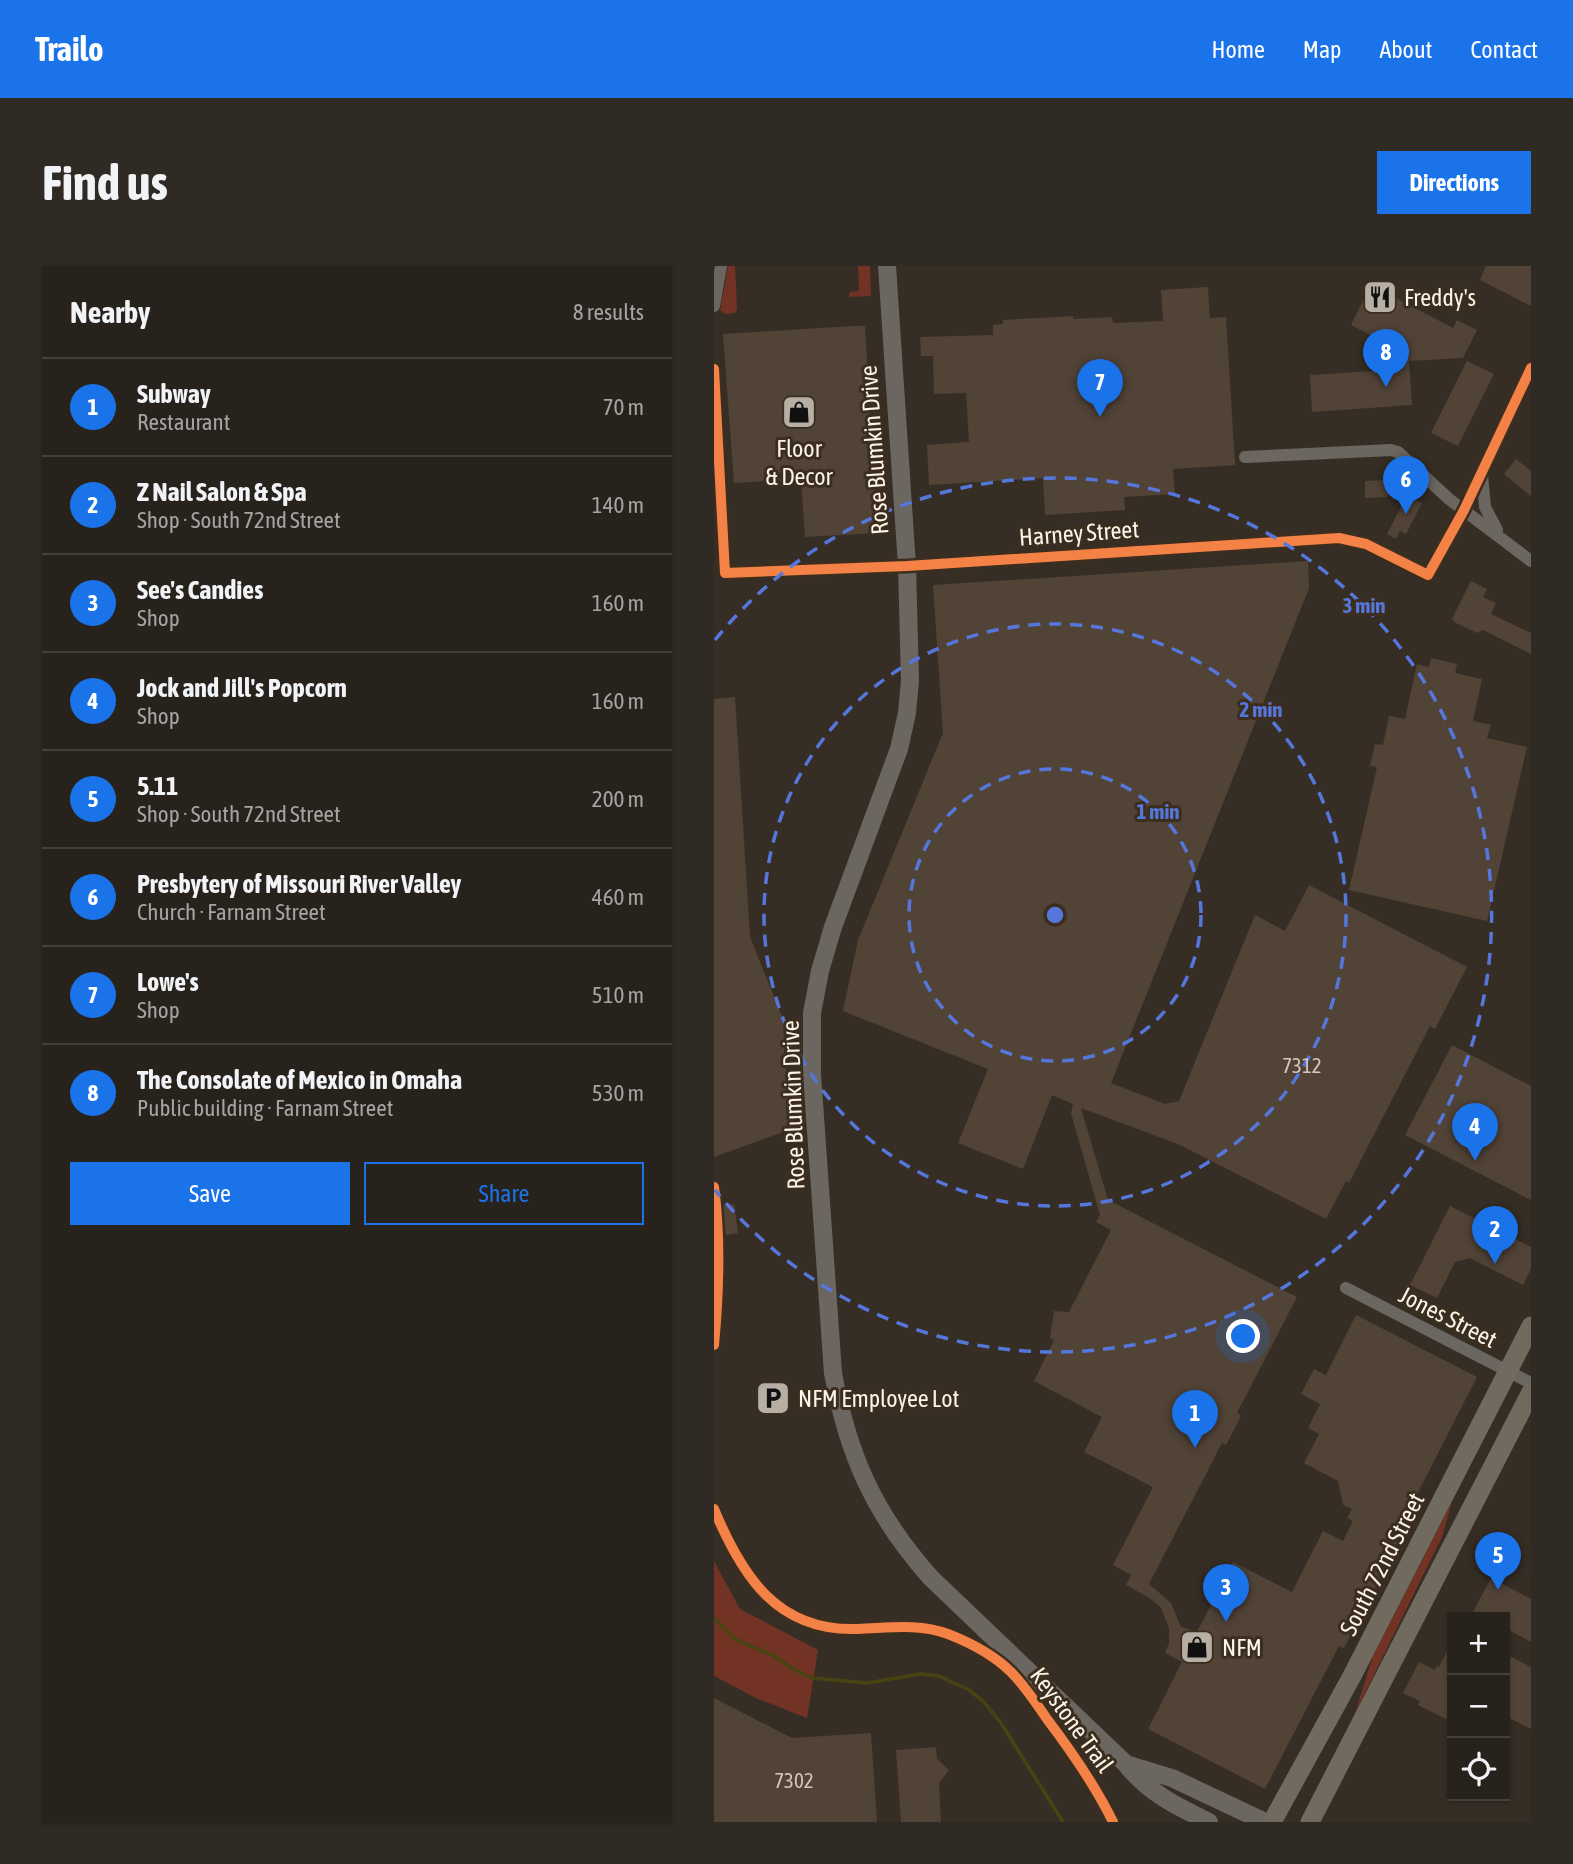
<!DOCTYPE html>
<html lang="en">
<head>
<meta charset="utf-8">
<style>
  body { margin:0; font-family:"Asap Condensed",sans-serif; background:#302a25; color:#f1f3f6 }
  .controls { position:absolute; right:21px; bottom:21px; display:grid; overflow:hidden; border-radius:0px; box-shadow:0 2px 5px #0004 }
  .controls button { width:63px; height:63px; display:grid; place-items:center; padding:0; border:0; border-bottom:2px solid #443f3b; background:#28221c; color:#f1f3f6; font:35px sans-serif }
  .you { position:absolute; left:530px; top:1071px; width:24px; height:24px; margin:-18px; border:5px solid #fff; border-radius:50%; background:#1a73e8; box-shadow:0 0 0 10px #1a73e833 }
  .badge { display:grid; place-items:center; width:46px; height:46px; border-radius:50%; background:#1a73e8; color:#fff; font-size:23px; font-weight:700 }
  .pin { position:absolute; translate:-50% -58px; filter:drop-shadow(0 2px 4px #0008) }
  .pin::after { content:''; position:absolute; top:37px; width:24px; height:21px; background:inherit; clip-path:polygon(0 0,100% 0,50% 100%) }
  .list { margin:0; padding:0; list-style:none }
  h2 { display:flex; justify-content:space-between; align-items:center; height:91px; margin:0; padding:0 28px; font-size:30px }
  h2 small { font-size:23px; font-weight:400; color:#a5a4a3 }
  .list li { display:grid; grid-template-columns:46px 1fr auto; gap:21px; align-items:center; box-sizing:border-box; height:98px; padding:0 28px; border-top:2px solid #443f3b }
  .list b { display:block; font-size:26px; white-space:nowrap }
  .list p { margin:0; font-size:23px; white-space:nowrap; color:#a5a4a3 }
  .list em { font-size:23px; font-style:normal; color:#a5a4a3 }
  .actions { display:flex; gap:14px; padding:21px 28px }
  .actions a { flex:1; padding:16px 0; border:2px solid #1a73e8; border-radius:0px; text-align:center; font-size:24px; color:#1a73e8 }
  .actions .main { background:#1a73e8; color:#fff }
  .icon { flex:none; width:38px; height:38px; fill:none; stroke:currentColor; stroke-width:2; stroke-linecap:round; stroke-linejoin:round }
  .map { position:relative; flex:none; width:817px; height:1556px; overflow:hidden; border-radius:0px }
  header { display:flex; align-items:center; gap:42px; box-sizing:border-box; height:98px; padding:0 35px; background:#1a73e8; color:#fff }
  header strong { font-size:33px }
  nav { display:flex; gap:38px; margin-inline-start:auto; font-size:24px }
  .intro { display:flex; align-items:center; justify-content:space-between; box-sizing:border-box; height:168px; padding:0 42px }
  h1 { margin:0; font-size:49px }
  .button { padding:18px 32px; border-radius:0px; background:#1a73e8; color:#fff; font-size:24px; font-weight:700 }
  main { display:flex; gap:42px; padding:0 42px }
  aside { flex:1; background:#28221c; border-radius:0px; box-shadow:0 2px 5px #0004 }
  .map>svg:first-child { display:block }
  .green { fill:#723325 }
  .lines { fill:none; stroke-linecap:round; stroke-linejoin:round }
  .stream { stroke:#484411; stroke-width:3.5 }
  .building { fill:#524337 }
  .minor { stroke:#6c6660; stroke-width:12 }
  .secondary { stroke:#6c6660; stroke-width:18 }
  .primary { stroke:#716a5f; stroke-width:19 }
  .cycleway-casing { stroke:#3c2e1f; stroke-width:15 }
  .cycleway { stroke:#f48246; stroke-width:10 }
  .ring { fill:none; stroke:#5577dc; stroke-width:3.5; stroke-dasharray:12 9 }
  .labels { text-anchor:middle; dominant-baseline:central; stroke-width:6; stroke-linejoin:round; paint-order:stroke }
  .number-label { font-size:21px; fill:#d2c7bc }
  .poi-label { font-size:24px; fill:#fcf3e9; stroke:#3c2e1f; text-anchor:start }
  .street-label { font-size:24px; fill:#fcf3e9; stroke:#3c2e1f }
  .centre { fill:#5577dc; stroke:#3c2e1f; stroke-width:3.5 }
  .ring-label { font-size:21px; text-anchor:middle; font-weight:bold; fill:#5577dc; stroke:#3c2e1f; stroke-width:6; stroke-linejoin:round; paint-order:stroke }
</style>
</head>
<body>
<header>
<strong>Trailo</strong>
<nav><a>Home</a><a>Map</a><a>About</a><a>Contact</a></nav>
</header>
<div class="intro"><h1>Find us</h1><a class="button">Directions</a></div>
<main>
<aside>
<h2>Nearby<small>8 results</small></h2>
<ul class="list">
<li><span class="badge">1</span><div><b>Subway</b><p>Restaurant</p></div><em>70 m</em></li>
<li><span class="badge">2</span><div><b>Z Nail Salon &amp; Spa</b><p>Shop · South 72nd Street</p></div><em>140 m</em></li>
<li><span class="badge">3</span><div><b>See's Candies</b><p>Shop</p></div><em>160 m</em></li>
<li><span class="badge">4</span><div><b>Jock and Jill's Popcorn</b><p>Shop</p></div><em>160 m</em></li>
<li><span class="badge">5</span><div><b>5.11</b><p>Shop · South 72nd Street</p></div><em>200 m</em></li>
<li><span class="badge">6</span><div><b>Presbytery of Missouri River Valley</b><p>Church · Farnam Street</p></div><em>460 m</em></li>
<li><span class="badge">7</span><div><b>Lowe's</b><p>Shop</p></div><em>510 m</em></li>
<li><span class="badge">8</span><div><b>The Consolate of Mexico in Omaha</b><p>Public building · Farnam Street</p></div><em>530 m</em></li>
</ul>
<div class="actions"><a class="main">Save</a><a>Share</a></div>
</aside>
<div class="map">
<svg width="817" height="1556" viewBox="0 0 817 1556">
  <rect width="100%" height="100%" fill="#362e25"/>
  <path class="green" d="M 14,0 L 21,0 L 23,43 L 21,47 L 11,48 L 6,44 Z
    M 144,0 L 156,0 L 157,30 L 135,31 L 136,26 L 145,25 Z
    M 738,1236 L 728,1271 L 641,1447 L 659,1390 Z
    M 0,1295 L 26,1343 L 104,1384 L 93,1452 L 42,1432 L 0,1410 Z"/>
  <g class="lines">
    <path class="stream" d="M 0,1352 L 21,1373 L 60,1390 L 81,1404 L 98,1412 L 153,1417 L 207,1408 L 225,1410 L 255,1424 L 269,1435 L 287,1457 L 349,1556"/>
  </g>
  <path class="building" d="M 772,0 L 817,0 L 817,40 L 766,14 Z
    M 657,19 L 739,62 L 743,54 L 763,64 L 749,92 L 695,95 L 698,139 L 598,146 L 596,109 L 660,105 L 674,78 L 637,59 Z
    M 494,21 L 496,52 L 512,51 L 521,199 L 459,203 L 461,228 L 410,231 L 411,244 L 331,249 L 329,212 L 215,219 L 213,179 L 255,176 L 252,127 L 220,128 L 219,90 L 207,90 L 206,71 L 279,69 L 279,59 L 289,58 L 289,54 L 359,50 L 359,53 L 398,51 L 399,57 L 449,55 L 447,24 Z
    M 140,60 L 151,60 L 163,267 L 91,271 L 87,213 L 20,217 L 9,68 Z
    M 753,95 L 780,108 L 744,180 L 717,167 Z
    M 802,193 L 817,205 L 817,230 L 790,208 Z
    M 673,214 L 674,231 L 651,232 L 651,215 Z
    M 693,229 L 708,237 L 692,268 L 686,265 L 682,273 L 673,268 Z
    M 594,295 L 595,322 L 397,817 L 451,838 L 465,835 L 541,649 L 571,665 L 595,619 L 753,701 L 721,763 L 716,760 L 635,917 L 632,915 L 612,953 L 464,878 L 367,842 L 394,934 L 583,1031 L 523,1147 L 527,1149 L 523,1158 L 512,1179 L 508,1177 L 435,1318 L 457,1337 L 467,1361 L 483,1366 L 519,1296 L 578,1326 L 609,1265 L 629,1275 L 639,1255 L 633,1252 L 638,1243 L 629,1239 L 624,1215 L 590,1197 L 605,1168 L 594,1162 L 606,1138 L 587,1128 L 600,1103 L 612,1109 L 642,1049 L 763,1111 L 695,1244 L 700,1247 L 630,1382 L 625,1380 L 551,1523 L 434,1463 L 468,1396 L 451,1387 L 455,1377 L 455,1362 L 447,1342 L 437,1333 L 412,1319 L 417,1309 L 399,1299 L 439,1221 L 370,1186 L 388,1151 L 320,1115 L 340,1074 L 336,1072 L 340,1045 L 355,1046 L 397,964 L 382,956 L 386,949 L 357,847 L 359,838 L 338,829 L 309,903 L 244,877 L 274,803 L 129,745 L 144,674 L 229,467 L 219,319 Z
    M 757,315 L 773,323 L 769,331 L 782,337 L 777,348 L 817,367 L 817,388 L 769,364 L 763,367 L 740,356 L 738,353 Z
    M 717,392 L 743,398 L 741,407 L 768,413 L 759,455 L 777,459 L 773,472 L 813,481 L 773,655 L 635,624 L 663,501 L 656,500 L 661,478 L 669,479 L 675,450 L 691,453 L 703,398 L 715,401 Z
    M 21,431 L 36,671 L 69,753 L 75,864 L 0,891 L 0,433 Z
    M 738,779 L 817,820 L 817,934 L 691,869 Z
    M 20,938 L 24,967 L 12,969 L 7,940 Z
    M 736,940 L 817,981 L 817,1003 L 809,1019 L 756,992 L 741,996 L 723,1032 L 696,1019 Z
    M 777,1312 L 817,1333 L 817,1376 L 791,1362 L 791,1351 L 769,1351 L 759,1346 Z
    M 738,1375 L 738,1456 L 704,1439 L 706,1435 L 689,1427 L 705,1396 L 721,1404 L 722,1400 L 725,1401 Z
    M 791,1388 L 817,1401 L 817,1463 L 791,1450 Z
    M 0,1432 L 78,1472 L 157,1467 L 163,1556 L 0,1556 Z
    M 222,1481 L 223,1493 L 235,1504 L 225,1517 L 227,1556 L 187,1556 L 182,1484 Z"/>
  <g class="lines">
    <path class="minor" d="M 0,40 L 7,0
      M 0,103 L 11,307 L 193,300 L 625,272 L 652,278 L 714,309 L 750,244 L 817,102
      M 531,191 L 677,184 L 684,186 L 735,233 L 817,295
      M 768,209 L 771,241 L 783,264
      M 632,1022 L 817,1117"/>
    <path class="secondary" d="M 173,0 L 193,300 L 196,414 L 193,447 L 185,483 L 119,661 L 106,705 L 98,747 L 98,808 L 119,1107 C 134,1190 161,1249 217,1312 L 412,1498 C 433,1526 464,1541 495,1556
      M 412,1498 L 458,1512 L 551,1556"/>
    <path class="primary" d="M 558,1556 L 638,1410 L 817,1060
      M 596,1556 L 817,1126"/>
    <g class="cycleway-casing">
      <path id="cycleway" d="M 0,103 L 11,307 L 193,300 L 625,272 L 652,278 L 714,309 L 750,244 L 817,102
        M 0,921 C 7,974 5,1026 0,1079
        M 0,1243 C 28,1310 63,1366 144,1363 C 175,1362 204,1357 234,1368 C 257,1377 280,1389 297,1406 C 311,1420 322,1437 333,1453 C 358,1486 381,1519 399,1556"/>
    </g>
    <use href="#cycleway" class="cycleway"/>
  </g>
  <g class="ring">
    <circle cx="341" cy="649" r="146"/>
    <circle cx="341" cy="649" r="291"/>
    <path d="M1 374A437 437 0 1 1 1 924"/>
  </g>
  <defs>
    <g id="restaurant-square" transform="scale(1.75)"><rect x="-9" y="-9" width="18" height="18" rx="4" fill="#b7aea4" stroke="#3c2e1f"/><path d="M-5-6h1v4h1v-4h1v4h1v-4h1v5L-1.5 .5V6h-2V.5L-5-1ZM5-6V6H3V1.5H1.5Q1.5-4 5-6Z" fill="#111"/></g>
    <g id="shop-square" transform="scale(1.75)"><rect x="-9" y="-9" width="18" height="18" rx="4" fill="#b7aea4" stroke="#3c2e1f"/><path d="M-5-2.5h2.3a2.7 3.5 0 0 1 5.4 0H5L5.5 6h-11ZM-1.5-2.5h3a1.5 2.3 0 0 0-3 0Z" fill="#111"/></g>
    <g id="parking-square" transform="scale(1.75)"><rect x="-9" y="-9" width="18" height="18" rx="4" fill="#b7aea4" stroke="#3c2e1f"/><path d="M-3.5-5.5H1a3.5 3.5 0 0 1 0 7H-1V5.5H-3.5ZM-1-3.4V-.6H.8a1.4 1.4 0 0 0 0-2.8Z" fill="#111"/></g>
  </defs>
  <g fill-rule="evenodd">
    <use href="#restaurant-square" x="666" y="31"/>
    <use href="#shop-square" x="85" y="146"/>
    <use href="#parking-square" x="59" y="1132"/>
    <use href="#shop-square" x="483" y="1381"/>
  </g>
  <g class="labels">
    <g class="number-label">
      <text x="588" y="799">7312</text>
      <text x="80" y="1514">7302</text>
    </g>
    <g class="poi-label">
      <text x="690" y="31">Freddy's</text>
      <text x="85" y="182" text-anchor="middle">Floor<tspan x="85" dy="28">&amp; Decor</tspan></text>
      <text x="84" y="1132">NFM Employee Lot</text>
      <text x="508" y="1381">NFM</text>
    </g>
    <g class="street-label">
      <text transform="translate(160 184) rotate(-94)">Rose Blumkin Drive</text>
      <text transform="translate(365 267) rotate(-4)">Harney Street</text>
      <text transform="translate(79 839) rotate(-92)">Rose Blumkin Drive</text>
      <text transform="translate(734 1051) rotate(27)">Jones Street</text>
      <text transform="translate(668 1298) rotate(-63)">South 72nd Street</text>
      <text transform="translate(358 1454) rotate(54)">Keystone Trail</text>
    </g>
  </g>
  <circle cx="341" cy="649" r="10" class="centre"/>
  <g class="ring-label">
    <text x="650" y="347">3 min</text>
    <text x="547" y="451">2 min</text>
    <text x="444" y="553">1 min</text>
  </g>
</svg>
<div class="controls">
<button>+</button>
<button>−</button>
<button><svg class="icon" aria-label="locate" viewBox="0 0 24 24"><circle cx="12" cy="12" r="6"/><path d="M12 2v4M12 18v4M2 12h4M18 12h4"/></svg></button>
</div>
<div class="you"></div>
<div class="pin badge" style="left:481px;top:1182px">1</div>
<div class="pin badge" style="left:781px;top:998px">2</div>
<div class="pin badge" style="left:512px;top:1356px">3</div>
<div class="pin badge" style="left:761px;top:895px">4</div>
<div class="pin badge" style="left:784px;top:1324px">5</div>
<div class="pin badge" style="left:692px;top:248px">6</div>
<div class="pin badge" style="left:386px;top:151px">7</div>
<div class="pin badge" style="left:672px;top:121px">8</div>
</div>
</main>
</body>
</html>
